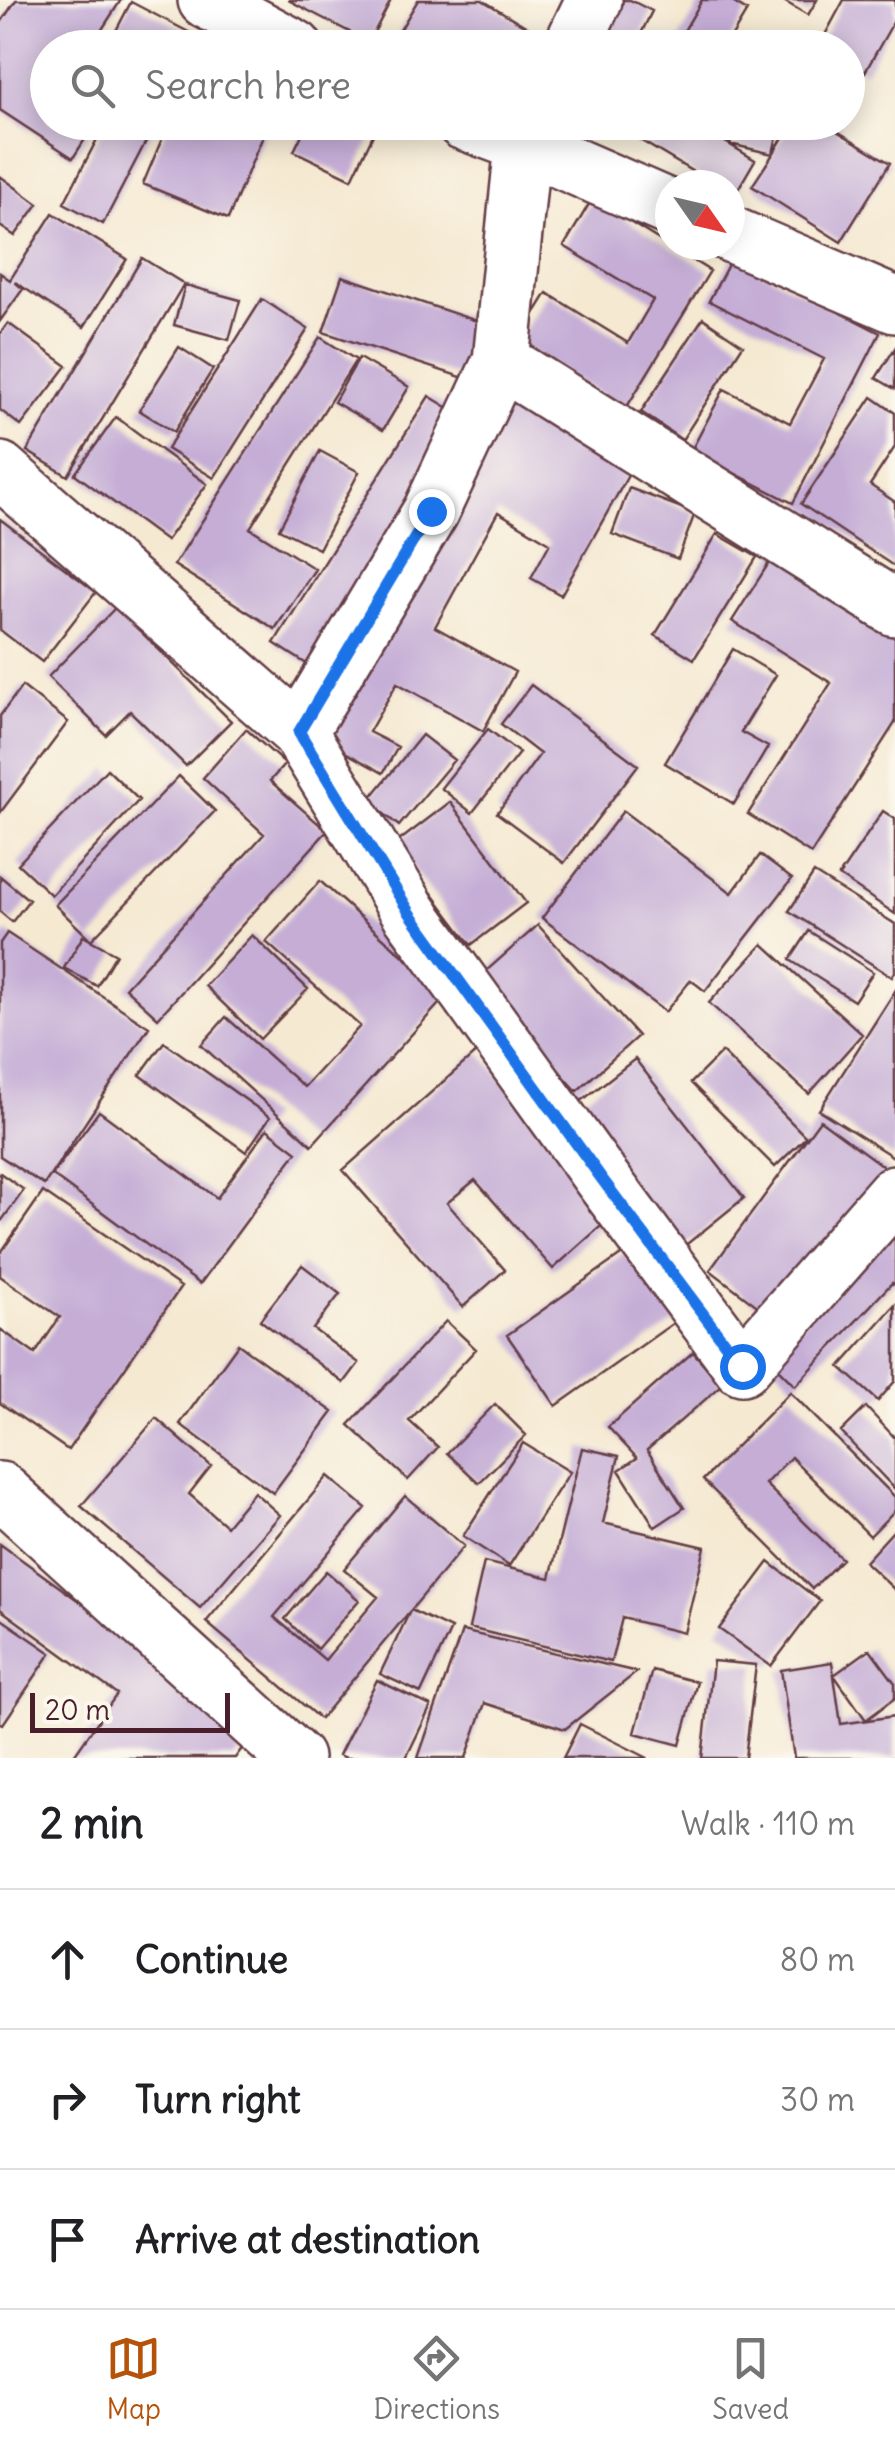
<!DOCTYPE html>
<html lang="en">
<head>
<meta charset="utf-8">
<style>
  body { margin:0; font-family:Delius,sans-serif; background:#f2f2f2; color:#202124 }
  .compass { position:absolute; left:655px; top:170px; width:90px; height:90px; border-radius:50%; background:#fff; box-shadow:0 5px 25px #0003; rotate:124deg }
  .scale { position:absolute; left:30px; bottom:25px; width:200px; box-sizing:border-box; padding-left:10px; border:5px solid #4a1f2b; border-top:0; font-size:28px; line-height:35px; white-space:nowrap; color:#4a1f2b; -webkit-text-stroke:8px #fbf7ec; paint-order:stroke }
  .stop { position:absolute; width:30px; height:30px; margin:-22px; border:8px solid #1a73e8; border-radius:50%; background:#fff }
  .stop.end { background:#1a73e8; border-color:#fff; box-shadow:0 2px 10px #0008 }
  .list { margin:0; padding:0; list-style:none }
  h2 { display:flex; justify-content:space-between; align-items:center; height:130px; margin:0; padding:0 40px; font-size:42px }
  h2 small { font-size:32px; font-weight:400; color:#757577 }
  .list li { display:grid; grid-template-columns:65px 1fr auto; gap:30px; align-items:center; box-sizing:border-box; height:140px; padding:0 40px; border-top:2px solid #e0e0e0 }
  .list b { display:block; font-size:38px; white-space:nowrap }
  .list em { font-size:32px; font-style:normal; color:#757577 }
  .icon { flex:none; width:55px; height:55px; fill:none; stroke:currentColor; stroke-width:2; stroke-linecap:round; stroke-linejoin:round }
  .map { position:relative; flex:none; width:895px; height:1758px; overflow:hidden }
  .search { position:absolute; background:#fff; box-shadow:0 5px 25px #0003; left:30px; right:30px; top:30px; height:110px; display:flex; align-items:center; gap:25px; box-sizing:border-box; padding:0 35px; border-radius:55px; color:#757577; font-size:38px }
  .sheet { height:550px; background:#fff }
  nav { display:flex; justify-content:space-around; align-items:center; box-sizing:border-box; height:140px; border-top:2px solid #e0e0e0; background:#fff; font-size:28px; color:#757577 }
  nav a { display:grid; justify-items:center; gap:5px }
  nav .on { color:#b45309 }
  .map>svg:first-child { display:block }
  .building { fill:#c5add6 }
  .lines { fill:none; stroke-linecap:round; stroke-linejoin:round }
  .minor-casing { stroke:#643d44; stroke-width:60 }
  .minor { stroke:#fff; stroke-width:55 }
  .route { stroke:#1a73e8; stroke-width:12 }
</style>
</head>
<body>
<div class="map">
<svg width="895" height="1758" viewBox="0 0 895 1758">
  <rect width="100%" height="100%" fill="#fbf7ec"/>
  <filter id="ink" filterUnits="userSpaceOnUse"><feTurbulence type="fractalNoise" baseFrequency=".01" numOctaves="2"/><feDisplacementMap in="SourceGraphic" scale="20" xChannelSelector="R" yChannelSelector="G"/><feConvolveMatrix kernelMatrix="1 2 1 2 8 2 1 2 1" color-interpolation-filters="sRGB"/></filter>
  <filter id="wash" filterUnits="userSpaceOnUse"><feTurbulence type="fractalNoise" baseFrequency=".0048" numOctaves="4" result="noise"/><feDisplacementMap in="SourceGraphic" scale="40" xChannelSelector="R" yChannelSelector="G"/><feGaussianBlur stdDeviation="2.25" result="paint"/><feColorMatrix in="noise" values="0 0 0 0 0 0 0 0 0 0 0 0 0 0 0 0 0 1.4 0 .05"/><feComposite in="paint" operator="in"/></filter>
  <g filter="url(#wash)">
    <rect width="100%" height="100%" fill="#f5e9d2"/>
    <g id="blocks">
      <path class="building" d="M 16,0 L 121,0 L 90,48 L 48,48 L 48,122 L 96,122 L 73,158 L 0,110 L 0,24 Z
        M 288,0 L 391,0 L 369,42 Z
        M 418,0 L 482,0 L 562,48 L 419,48 L 397,35 Z
        M 605,0 L 630,0 L 652,11 L 634,48 L 581,48 Z
        M 702,0 L 729,0 L 747,11 L 725,48 L 674,48 Z
        M 782,0 L 817,0 L 808,15 Z
        M 844,0 L 895,0 L 895,19 L 865,72 L 848,62 L 848,48 L 819,46 Z
        M 131,2 L 200,38 L 195,48 L 107,48 Z
        M 207,32 L 242,48 L 200,48 Z
        M 106,122 L 156,122 L 103,224 L 64,203 Z
        M 169,122 L 269,122 L 228,219 L 143,184 Z
        M 308,122 L 379,122 L 352,179 L 294,151 Z
        M 630,122 L 692,122 L 755,160 L 734,196 L 730,194 L 730,185 L 715,185 L 625,131 Z
        M 735,122 L 780,122 L 773,154 L 792,122 L 842,122 L 837,131 L 890,163 L 841,242 L 752,186 L 773,154 L 730,144 Z
        M 0,176 L 38,204 L 15,236 L 0,226 Z
        M 592,199 L 710,271 L 625,410 L 516,343 L 547,293 L 628,343 L 653,300 L 564,246 Z
        M 53,213 L 127,259 L 84,327 L 15,282 L 23,289 L 0,321 L 0,273 L 10,280 Z
        M 732,257 L 880,333 L 793,503 L 691,451 L 724,389 L 790,423 L 824,359 L 709,301 Z
        M 142,258 L 184,284 L 68,476 L 27,451 Z
        M 342,276 L 489,325 L 470,380 L 323,332 Z
        M 185,285 L 240,300 L 229,340 L 174,325 Z
        M 262,299 L 308,329 L 214,478 L 167,449 Z
        M 703,318 L 743,345 L 682,440 L 641,412 Z
        M 8,323 L 67,366 L 21,426 L 0,410 L 0,334 Z
        M 320,337 L 356,360 L 250,528 L 315,569 L 275,629 L 174,565 Z
        M 179,347 L 213,369 L 174,432 L 139,410 Z
        M 895,348 L 895,389 L 876,378 Z
        M 359,358 L 409,387 L 383,430 L 334,402 Z
        M 509,393 L 635,463 L 561,595 L 531,578 L 550,543 L 498,512 L 435,627 L 515,672 L 483,731 L 397,683 L 369,732 L 398,747 L 383,773 L 318,737 Z
        M 429,396 L 470,421 L 316,670 L 274,643 Z
        M 872,397 L 895,413 L 895,447 L 870,485 L 895,502 L 895,567 L 801,504 Z
        M 116,417 L 207,484 L 166,541 L 75,474 Z
        M 320,451 L 359,472 L 319,549 L 279,529 Z
        M 629,488 L 695,513 L 678,559 L 612,534 Z
        M 0,519 L 96,592 L 42,662 L 0,630 Z
        M 717,534 L 757,557 L 694,659 L 655,635 Z
        M 779,547 L 895,620 L 895,723 L 811,854 L 748,814 L 831,683 L 732,621 Z
        M 116,607 L 231,721 L 186,766 L 130,711 L 106,735 L 48,677 Z
        M 733,649 L 776,675 L 741,732 L 768,747 L 734,804 L 665,763 Z
        M 531,685 L 638,765 L 564,863 L 497,813 L 540,754 L 501,724 Z
        M 22,686 L 68,722 L 0,813 L 0,716 Z
        M 246,729 L 285,764 L 270,781 L 327,831 L 158,1018 L 125,988 L 264,834 L 203,778 Z
        M 488,729 L 519,753 L 472,813 L 441,788 Z
        M 422,735 L 454,760 L 399,826 L 368,801 Z
        M 107,769 L 139,800 L 51,895 L 18,864 Z
        M 179,776 L 215,811 L 91,940 L 55,905 Z
        M 450,802 L 526,903 L 471,945 L 395,844 Z
        M 623,811 L 732,893 L 760,855 L 792,879 L 705,991 L 691,980 L 665,1012 L 542,918 Z
        M 883,811 L 895,819 L 895,914 L 839,876 Z
        M 814,873 L 895,924 L 895,972 L 892,977 L 789,911 Z
        M 0,876 L 29,900 L 12,922 L 0,912 Z
        M 320,881 L 447,995 L 312,1145 L 201,1045 L 226,1017 L 304,1087 L 360,1026 L 266,942 Z
        M 538,925 L 638,1036 L 577,1091 L 477,979 Z
        M 809,931 L 873,972 L 854,1001 L 790,960 Z
        M 7,933 L 149,1027 L 44,1185 L 0,1156 L 0,943 Z
        M 252,935 L 308,989 L 260,1039 L 205,986 Z
        M 83,936 L 116,954 L 97,986 L 64,968 Z
        M 763,944 L 862,1034 L 809,1094 L 709,1003 Z
        M 895,991 L 895,1158 L 819,1110 Z
        M 164,1042 L 270,1117 L 246,1152 L 140,1075 Z
        M 478,1051 L 618,1211 L 553,1269 L 475,1180 L 447,1203 L 505,1270 L 463,1307 L 343,1170 Z
        M 722,1052 L 806,1137 L 775,1167 L 691,1083 Z
        M 635,1059 L 744,1198 L 677,1252 L 566,1113 Z
        M 99,1111 L 217,1198 L 267,1129 L 297,1152 L 200,1284 L 52,1175 Z
        M 820,1120 L 888,1170 L 777,1321 L 710,1270 Z
        M 0,1173 L 24,1190 L 0,1223 Z
        M 43,1192 L 181,1287 L 68,1450 L 0,1403 L 0,1329 L 35,1354 L 60,1317 L 0,1276 L 0,1254 Z
        M 889,1232 L 895,1238 L 895,1285 L 892,1283 L 795,1386 L 768,1359 Z
        M 631,1248 L 679,1319 L 556,1406 L 507,1335 Z
        M 302,1265 L 340,1294 L 313,1329 L 359,1363 L 344,1383 L 260,1320 Z
        M 895,1305 L 895,1381 L 878,1401 L 840,1367 Z
        M 446,1321 L 476,1349 L 409,1421 L 438,1447 L 408,1480 L 349,1425 Z
        M 238,1344 L 333,1412 L 273,1493 L 180,1424 Z
        M 693,1352 L 722,1385 L 647,1450 L 684,1508 L 655,1527 L 619,1470 L 637,1458 L 608,1427 Z
        M 790,1392 L 895,1497 L 895,1510 L 870,1536 L 791,1457 L 765,1484 L 842,1559 L 812,1589 L 703,1480 Z
        M 495,1404 L 526,1435 L 479,1483 L 447,1453 Z
        M 866,1407 L 895,1438 L 895,1489 L 841,1432 Z
        M 156,1418 L 211,1466 L 189,1494 L 226,1526 L 254,1492 L 280,1515 L 200,1608 L 81,1506 Z
        M 523,1443 L 570,1472 L 509,1566 L 463,1536 Z
        M 582,1448 L 619,1456 L 603,1523 L 705,1547 L 684,1633 L 622,1618 L 611,1662 L 469,1628 L 484,1562 L 550,1578 Z
        M 328,1476 L 366,1508 L 274,1617 L 325,1660 L 378,1597 L 344,1569 L 405,1496 L 464,1546 L 411,1610 L 451,1629 L 421,1693 L 380,1674 L 410,1611 L 320,1719 L 206,1622 Z
        M 895,1529 L 895,1590 L 865,1562 Z
        M 0,1544 L 256,1729 L 235,1758 L 72,1758 L 117,1694 L 0,1609 Z
        M 769,1562 L 820,1601 L 771,1666 L 719,1629 Z
        M 326,1571 L 359,1600 L 317,1649 L 285,1619 Z
        M 0,1618 L 51,1653 L 3,1724 L 0,1723 Z
        M 462,1631 L 637,1672 L 565,1729 L 485,1703 L 466,1758 L 418,1758 Z
        M 870,1649 L 895,1683 L 895,1698 L 866,1720 L 834,1675 Z
        M 713,1661 L 756,1665 L 745,1758 L 702,1758 Z
        M 832,1662 L 841,1724 L 895,1716 L 895,1758 L 794,1758 L 781,1670 Z
        M 652,1670 L 697,1682 L 680,1745 L 635,1733 Z
        M 377,1680 L 431,1706 L 406,1758 L 346,1758 L 339,1755 Z
        M 580,1724 L 648,1758 L 563,1758 Z"/>
    </g>
  </g>
  <g filter="url(#ink)">
    <use href="#blocks" fill-opacity="0" stroke="#643d44" stroke-width="2.5"/>
    <g class="lines">
      <g class="minor-casing">
        <path id="minor" d="M 206,0 L 295,48
          M 571,48 L 594,0
          M 464,122 L 523,144 L 670,208
          M 730,234 L 895,305
          M 501,361 L 895,608
          M 0,470 L 299,732 L 410,913 L 602,1179 L 742,1367 L 895,1193
          M 299,732 L 431,511 L 501,361 L 523,144 L 534,122
          M 0,1490 L 295,1758"/>
      </g>
      <use href="#minor" class="minor"/>
    </g>
  </g>
  <g class="lines" filter="url(#ink)">
    <path class="route" d="M 431,511 L 299,732 L 410,913 L 602,1179 L 742,1366"/>
  </g>
</svg>
<svg class="compass" viewBox="-18 -18 36 36"><path d="M0-13l5 13h-10z" fill="#e53935"/><path d="M0 13l5-13h-10z" fill="#757577"/></svg>
<div class="scale">20 m</div>
<div class="stop" style="left:742px;top:1366px"></div>
<div class="stop end" style="left:431px;top:511px"></div>
<div class="search"><svg class="icon" aria-label="search" viewBox="0 0 24 24"><circle cx="10" cy="10" r="6"/><path d="M15 15l6 6"/></svg>Search here</div>
</div>
<section class="sheet">
<h2>2 min<small>Walk · 110 m</small></h2>
<ul class="list">
<li><svg class="icon" aria-label="ahead" viewBox="0 0 24 24"><path d="M12 20V5M6 11l6-6 6 6"/></svg><div><b>Continue</b></div><em>80 m</em></li>
<li><svg class="icon" aria-label="right" viewBox="0 0 24 24"><path d="M7 20v-9h11M14 6l5 5-5 5"/></svg><div><b>Turn right</b></div><em>30 m</em></li>
<li><svg class="icon" aria-label="arrive" viewBox="0 0 24 24"><path d="M6 21V4h12l-3 4 3 4H6"/></svg><div><b>Arrive at destination</b></div></li>
</ul>
</section>
<nav>
<a class="on"><svg class="icon" aria-label="map" viewBox="0 0 24 24"><path d="M3 6l6-2 6 2 6-2v14l-6 2-6-2-6 2zM9 4v14M15 6v14"/></svg>Map</a>
<a><svg class="icon" aria-label="directions" viewBox="0 0 24 24"><path d="M12 3l9 9-9 9-9-9zM9 14v-3h6M13 9l2 2-2 2"/></svg>Directions</a>
<a><svg class="icon" aria-label="saved" viewBox="0 0 24 24"><path d="M7 4h10v16l-5-4-5 4z"/></svg>Saved</a>
</nav>
</body>
</html>
